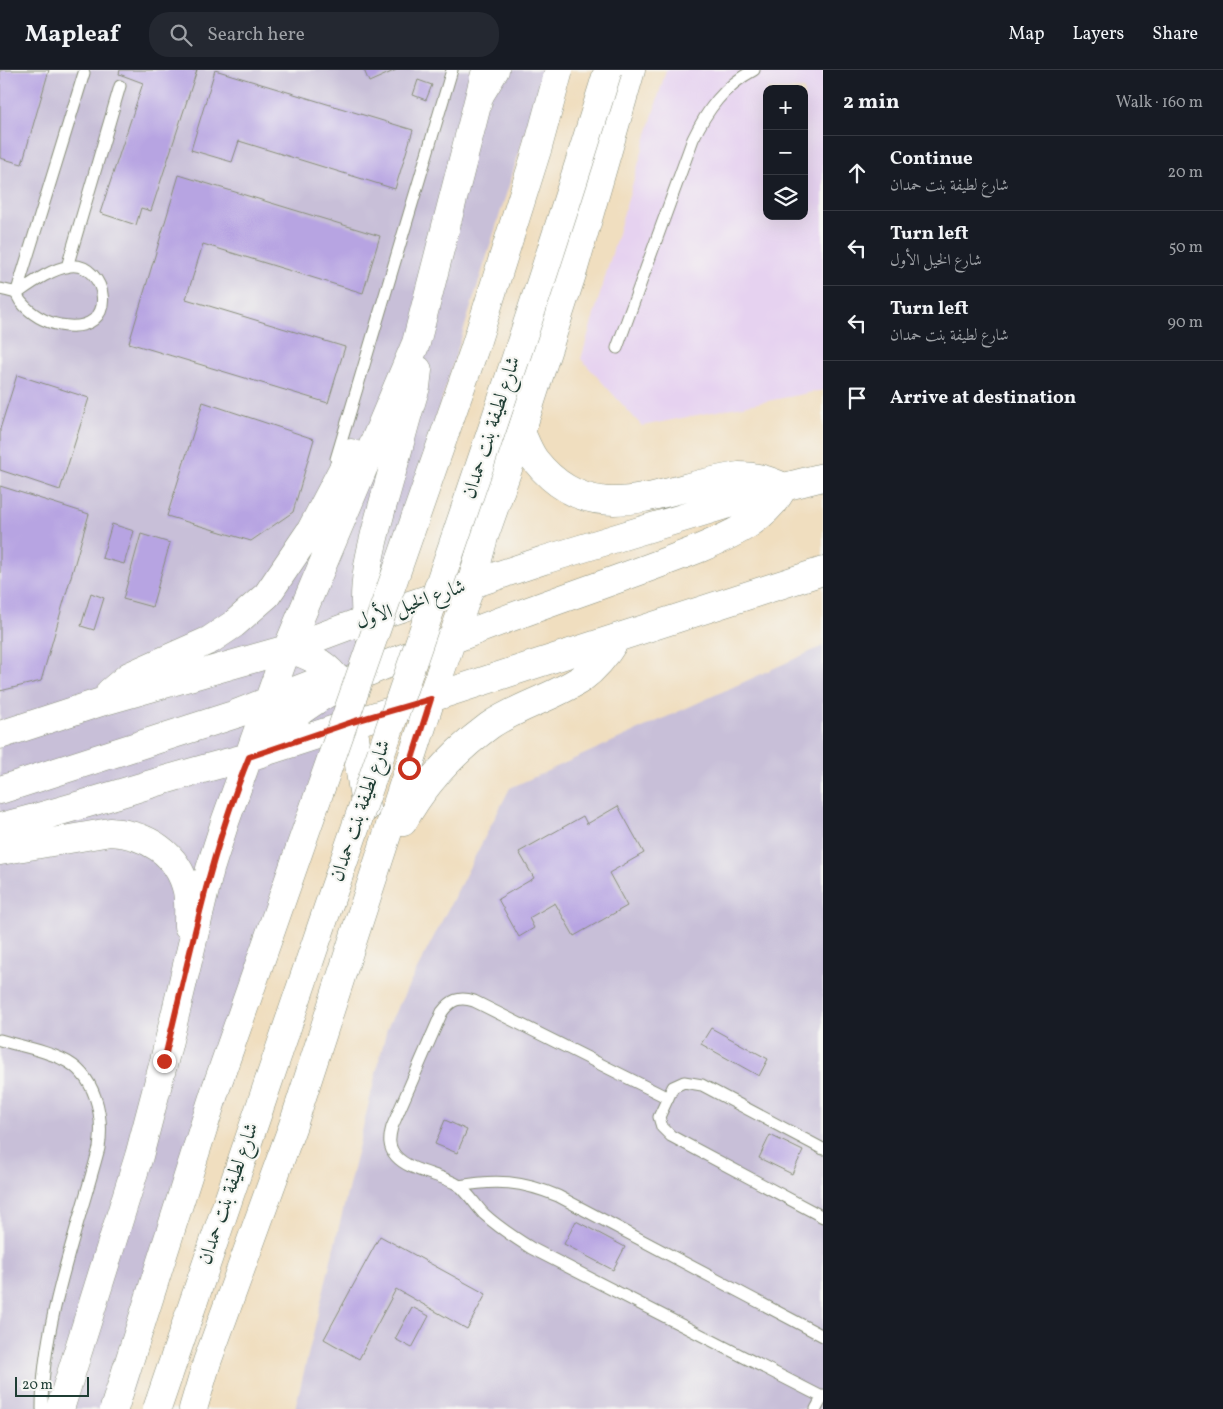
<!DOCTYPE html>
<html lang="en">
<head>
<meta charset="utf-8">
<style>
  body { margin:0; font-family:Vollkorn,Amiri,serif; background:#242831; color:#f1f3f6 }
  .controls { position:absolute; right:15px; top:15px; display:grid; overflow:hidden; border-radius:10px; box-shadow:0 5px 20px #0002 }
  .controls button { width:45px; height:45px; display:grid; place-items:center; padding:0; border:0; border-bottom:1px solid #363941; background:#171b24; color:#f1f3f6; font:25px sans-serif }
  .scale { position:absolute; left:15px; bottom:12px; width:74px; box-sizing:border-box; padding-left:5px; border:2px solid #1f3d34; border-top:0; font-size:14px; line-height:18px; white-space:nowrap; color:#1f3d34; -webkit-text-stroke:4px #f6f6f2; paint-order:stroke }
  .stop { position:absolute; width:15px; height:15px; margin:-11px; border:4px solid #c8321e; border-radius:50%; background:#fff }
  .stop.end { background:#c8321e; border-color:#fff; box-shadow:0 1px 5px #0008 }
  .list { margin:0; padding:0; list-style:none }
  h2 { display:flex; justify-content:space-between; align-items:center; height:65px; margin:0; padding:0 20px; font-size:21px }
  h2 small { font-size:16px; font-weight:400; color:#9ea1a6 }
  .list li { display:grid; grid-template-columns:32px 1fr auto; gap:15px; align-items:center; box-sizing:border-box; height:75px; padding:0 20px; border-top:1px solid #363941 }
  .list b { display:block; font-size:19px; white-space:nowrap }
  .list p { margin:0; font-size:16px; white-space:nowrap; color:#9ea1a6 }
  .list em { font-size:16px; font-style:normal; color:#9ea1a6 }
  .icon { flex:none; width:28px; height:28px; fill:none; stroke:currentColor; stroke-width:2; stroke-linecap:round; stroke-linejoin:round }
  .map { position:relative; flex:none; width:823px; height:1339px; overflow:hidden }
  header { display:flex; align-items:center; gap:30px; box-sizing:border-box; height:70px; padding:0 25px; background:#171b24; border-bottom:1px solid #363941 }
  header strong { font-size:24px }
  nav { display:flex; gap:28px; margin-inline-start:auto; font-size:18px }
  .search { width:350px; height:45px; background:#242831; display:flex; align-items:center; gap:12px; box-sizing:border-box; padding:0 18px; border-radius:20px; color:#9ea1a6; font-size:19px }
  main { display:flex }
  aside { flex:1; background:#171b24 }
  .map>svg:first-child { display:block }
  .built { fill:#e6d2f0; fill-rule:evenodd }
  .industrial { fill:#c8bfd8 }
  .building { fill:#b7a4e2 }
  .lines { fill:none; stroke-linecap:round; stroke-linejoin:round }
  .lane-casing { stroke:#888e7a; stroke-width:13 }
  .secondary-casing { stroke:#888e7a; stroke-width:29 }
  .primary-casing { stroke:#888e7a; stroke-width:29 }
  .lane { stroke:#fff; stroke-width:11 }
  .secondary { stroke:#fff; stroke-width:28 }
  .primary { stroke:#fff; stroke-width:28 }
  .primary-bridge-casing { stroke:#888e7a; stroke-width:29; stroke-linecap:butt }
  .primary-bridge { stroke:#fff; stroke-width:28 }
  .route { stroke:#c8321e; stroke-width:6 }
  .labels { text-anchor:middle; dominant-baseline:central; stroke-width:4.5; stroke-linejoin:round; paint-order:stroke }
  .street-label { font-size:20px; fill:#1f3d34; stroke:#f6f6f2 }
</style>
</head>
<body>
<header>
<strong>Mapleaf</strong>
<div class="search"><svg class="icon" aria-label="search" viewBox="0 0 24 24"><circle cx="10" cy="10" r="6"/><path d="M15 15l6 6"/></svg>Search here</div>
<nav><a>Map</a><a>Layers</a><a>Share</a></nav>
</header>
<main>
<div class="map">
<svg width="823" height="1339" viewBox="0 0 823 1339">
  <rect width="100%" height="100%" fill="#f6f6f2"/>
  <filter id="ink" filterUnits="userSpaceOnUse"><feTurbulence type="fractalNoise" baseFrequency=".02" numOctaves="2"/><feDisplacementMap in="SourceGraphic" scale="10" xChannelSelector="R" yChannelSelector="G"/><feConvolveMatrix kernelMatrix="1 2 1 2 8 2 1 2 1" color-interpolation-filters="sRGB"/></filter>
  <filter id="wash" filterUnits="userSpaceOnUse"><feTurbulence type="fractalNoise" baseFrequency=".0096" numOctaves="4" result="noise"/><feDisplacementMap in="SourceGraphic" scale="20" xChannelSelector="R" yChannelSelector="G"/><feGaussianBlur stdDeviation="1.12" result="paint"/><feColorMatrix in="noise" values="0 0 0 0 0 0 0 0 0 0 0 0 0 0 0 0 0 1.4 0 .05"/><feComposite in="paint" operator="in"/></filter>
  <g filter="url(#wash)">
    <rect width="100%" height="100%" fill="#f0debf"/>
    <path class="built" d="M 666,0 L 823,0 L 823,320 L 642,356 L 581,289 ZM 767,19 L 804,19 L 804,146 L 767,146 Z"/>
    <path class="industrial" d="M 0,0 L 545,0 L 126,1339 L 0,1339 Z
      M 823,576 L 823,1339 L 295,1339 L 387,958 L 510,718 Z"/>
    <g id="blocks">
      <path class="building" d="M 0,0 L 49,0 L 22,94 L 0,88 Z
        M 120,0 L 197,0 L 151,141 L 141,138 L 136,155 L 100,143 L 143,13 L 119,4 Z
        M 215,0 L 413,60 L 395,119 L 239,71 L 232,92 L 191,80 Z
        M 364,0 L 396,0 L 369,12 Z
        M 418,10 L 432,15 L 426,30 L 413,25 Z
        M 179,105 L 380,166 L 363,223 L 203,174 L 186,229 L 345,277 L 328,333 L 129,273 Z
        M 17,305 L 89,328 L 60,420 L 0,400 L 0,359 Z
        M 203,332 L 314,369 L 293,442 L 251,471 L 167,446 Z
        M 0,416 L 89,444 L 41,611 L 0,621 Z
        M 112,454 L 134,461 L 124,494 L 102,488 Z
        M 141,464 L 170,473 L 152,537 L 123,529 Z
        M 91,523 L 104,528 L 94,560 L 81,556 Z
        M 618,736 L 644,783 L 609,803 L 627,836 L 574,866 L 555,833 L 529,848 L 534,858 L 519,867 L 498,829 L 534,808 L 519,782 L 583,746 L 587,754 Z
        M 711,958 L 768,989 L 759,1006 L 701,974 Z
        M 445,1050 L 467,1060 L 457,1083 L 435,1074 Z
        M 770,1065 L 803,1081 L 792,1104 L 759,1088 Z
        M 576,1151 L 625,1177 L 613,1200 L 564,1174 Z
        M 380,1166 L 486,1224 L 467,1259 L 396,1219 L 359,1289 L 324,1269 Z
        M 412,1237 L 429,1246 L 412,1278 L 395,1269 Z"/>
    </g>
  </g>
  <g filter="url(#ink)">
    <use href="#blocks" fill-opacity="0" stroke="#888e7a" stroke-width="1"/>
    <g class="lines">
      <g class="lane-casing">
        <path id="lane" d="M 67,197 L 120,16
          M 0,219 C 4,220 11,221 15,223 C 18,225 19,230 21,232 C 31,244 45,252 60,255 C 124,266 106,191 70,196 C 51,199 32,213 16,224
          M 16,224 L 84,3
          M 617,278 L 693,69 C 707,40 724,16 754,0
          M 336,389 L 452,0
          M 0,970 C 20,976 43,980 62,989 C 96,1004 104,1046 99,1078 C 77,1161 42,1253 42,1339
          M 668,1028 L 474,931 C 459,926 451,930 442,942 L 392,1057 C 389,1068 388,1077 396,1086 C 410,1102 441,1104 458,1115 C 467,1121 476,1136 484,1144 C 498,1157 515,1168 531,1178 L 822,1327
          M 823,1079 L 702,1015 L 684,1012 L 673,1017 L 659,1047 L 662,1057 L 671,1066 L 823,1147
          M 459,1116 C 496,1109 522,1111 558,1126 L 823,1266
          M 816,1339 L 823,1326"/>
      </g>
      <g class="secondary-casing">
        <path id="secondary" d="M 521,362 C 525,371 529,382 535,390 C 594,465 664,416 739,406 C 756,406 768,410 784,417
          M 370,567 C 355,518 377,457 390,409 C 399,378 406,347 416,317 L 418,300
          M 287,579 C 342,593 348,623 356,673 C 359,695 362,717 366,738
          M 110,622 L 129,606 L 210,570 L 234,554 L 267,525 L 311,460 L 351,383
          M 0,665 L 101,632 L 287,579 L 365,550 L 544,490 L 784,417 L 823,407
          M 255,681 C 286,649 322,623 362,605 C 392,591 423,581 454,569 C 534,537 617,511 698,479 C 733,464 765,451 784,417
          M 0,720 L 233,645 L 330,607
          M 403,752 C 424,714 454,682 489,656 C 518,636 552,628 581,609 C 596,598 607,584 616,569
          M 0,757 C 84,737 165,707 249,687 L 823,501
          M 0,781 L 110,762 C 147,764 178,783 187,821 C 189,832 188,844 188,856
          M 60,1339 L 139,1086 L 164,991 L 210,799 L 225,752 L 287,579 L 416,273 L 486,0
          M 193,1339 L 207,1292 L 293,1055 L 431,629 L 471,515 L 484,467 L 521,362 L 574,198 L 631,0"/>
      </g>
      <g class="primary-casing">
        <path id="primary" d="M 481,23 L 495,0"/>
      </g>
      <use href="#lane" class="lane"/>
      <use href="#secondary" class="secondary"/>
      <use href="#primary" class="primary"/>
      <g class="primary-bridge-casing">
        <path id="primary-bridge" d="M 114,1339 L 216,1018 L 474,280 L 538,77 L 559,0
          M 157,1339 C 220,1155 281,971 345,788 C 435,526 527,265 608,0"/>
      </g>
      <use href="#primary-bridge" class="primary-bridge"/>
    </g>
  </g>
  <g class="lines" filter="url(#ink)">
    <path class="route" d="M 164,991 C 189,889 209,786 249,687 L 352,652 L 431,629 L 409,698"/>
  </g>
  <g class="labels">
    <g class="street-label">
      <text transform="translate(492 358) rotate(-72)">شارع لطيفة بنت حمدان</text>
      <text transform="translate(411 535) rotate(-19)">شارع الخيل الأول</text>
      <text transform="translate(361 741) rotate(-71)">شارع لطيفة بنت حمدان</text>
      <text transform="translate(229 1124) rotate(-71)">شارع لطيفة بنت حمدان</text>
    </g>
  </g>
</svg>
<div class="controls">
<button>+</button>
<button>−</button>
<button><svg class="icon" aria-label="layers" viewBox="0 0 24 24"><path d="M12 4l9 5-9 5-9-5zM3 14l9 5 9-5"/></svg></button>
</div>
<div class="scale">20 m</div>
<div class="stop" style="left:409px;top:698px"></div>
<div class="stop end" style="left:164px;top:991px"></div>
</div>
<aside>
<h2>2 min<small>Walk · 160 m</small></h2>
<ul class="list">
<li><svg class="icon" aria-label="ahead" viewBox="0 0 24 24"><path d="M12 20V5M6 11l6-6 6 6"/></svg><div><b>Continue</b><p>شارع لطيفة بنت حمدان</p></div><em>20 m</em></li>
<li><svg class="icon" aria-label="left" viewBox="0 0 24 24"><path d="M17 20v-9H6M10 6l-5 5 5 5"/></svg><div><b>Turn left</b><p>شارع الخيل الأول</p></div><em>50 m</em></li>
<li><svg class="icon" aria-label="left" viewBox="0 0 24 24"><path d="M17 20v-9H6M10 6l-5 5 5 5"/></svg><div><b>Turn left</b><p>شارع لطيفة بنت حمدان</p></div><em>90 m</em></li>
<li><svg class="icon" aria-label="arrive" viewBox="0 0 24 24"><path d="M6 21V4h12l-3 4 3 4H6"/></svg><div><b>Arrive at destination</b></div></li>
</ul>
</aside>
</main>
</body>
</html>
